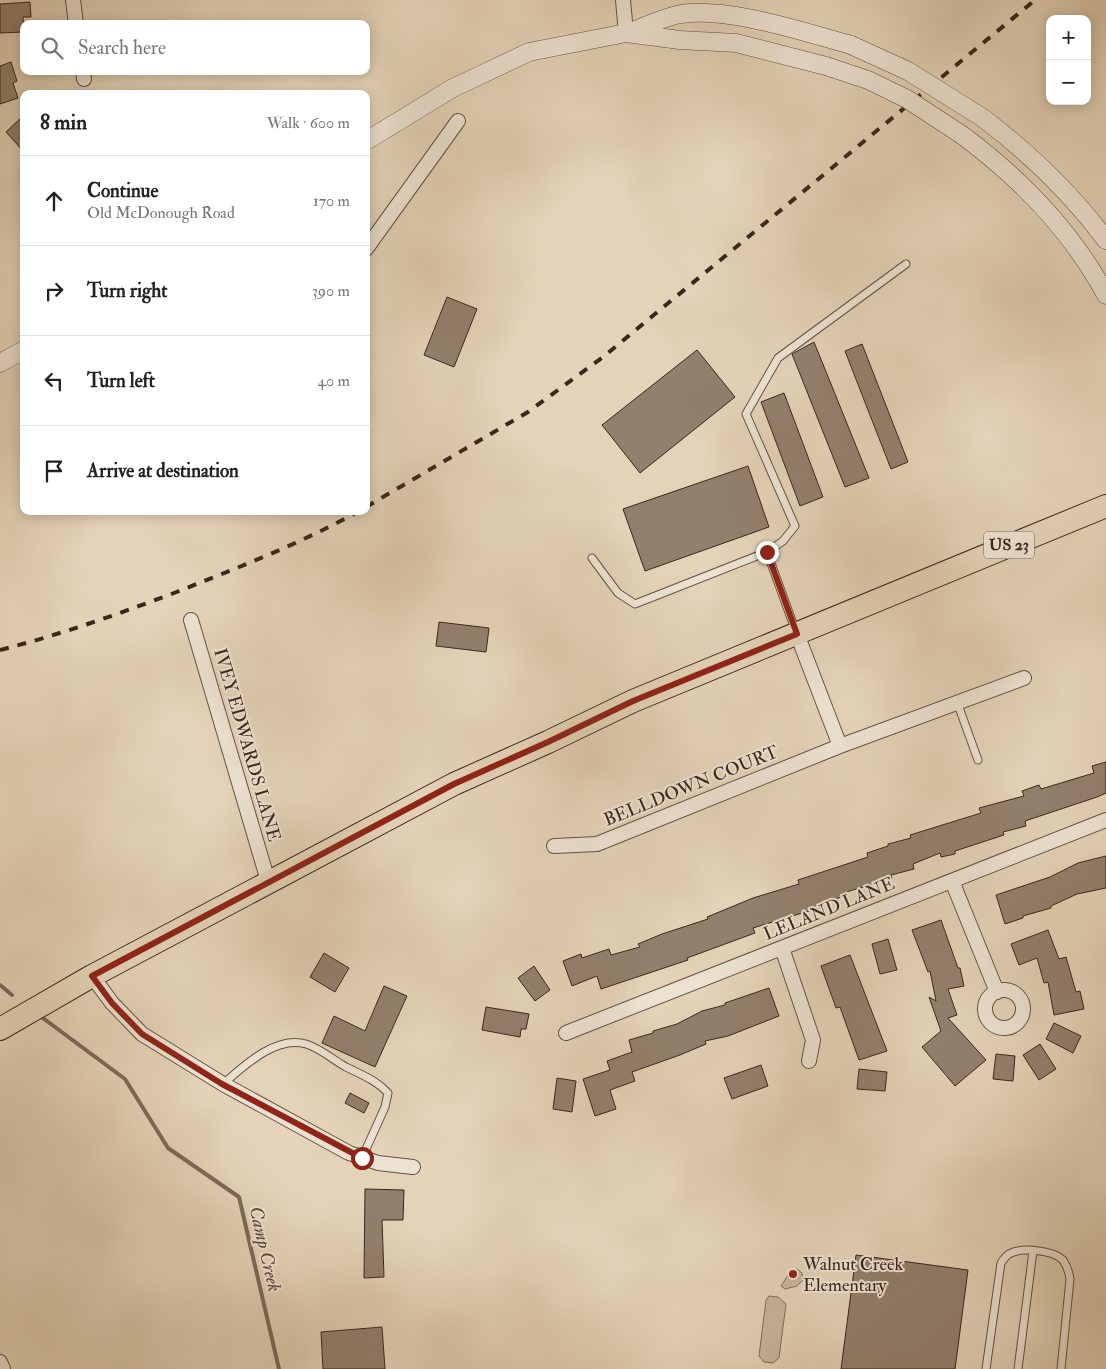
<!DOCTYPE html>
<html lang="en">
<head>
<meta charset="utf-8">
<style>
  body { margin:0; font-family:"IM FELL Double Pica",serif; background:#f2f2f2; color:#222 }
  .controls { position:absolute; right:15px; top:15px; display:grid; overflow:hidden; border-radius:10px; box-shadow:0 2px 12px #0003 }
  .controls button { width:45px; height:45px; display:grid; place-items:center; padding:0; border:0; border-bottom:1px solid #e0e0e0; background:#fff; color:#222; font:25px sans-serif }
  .stop { position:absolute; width:15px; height:15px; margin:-11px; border:4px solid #8f2418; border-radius:50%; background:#fff }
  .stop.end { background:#8f2418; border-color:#fff; box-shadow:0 1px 5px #0008 }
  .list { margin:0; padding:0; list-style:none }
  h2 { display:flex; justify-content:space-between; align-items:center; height:65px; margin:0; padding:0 20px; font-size:21px }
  h2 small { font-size:16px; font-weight:400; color:#767676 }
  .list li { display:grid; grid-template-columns:32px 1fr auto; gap:15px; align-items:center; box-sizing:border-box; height:90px; padding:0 20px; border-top:1px solid #e0e0e0 }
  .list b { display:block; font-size:19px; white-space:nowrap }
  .list p { margin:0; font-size:16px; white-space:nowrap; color:#767676 }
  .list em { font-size:16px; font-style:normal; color:#767676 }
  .icon { flex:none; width:28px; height:28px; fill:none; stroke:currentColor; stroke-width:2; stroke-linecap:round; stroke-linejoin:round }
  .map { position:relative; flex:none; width:1106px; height:1369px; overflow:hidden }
  .search { position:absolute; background:#fff; box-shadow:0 2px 12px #0003; left:20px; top:20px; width:350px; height:55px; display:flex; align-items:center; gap:12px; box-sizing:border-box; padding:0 18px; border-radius:10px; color:#767676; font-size:19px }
  .panel { position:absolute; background:#fff; box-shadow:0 2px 12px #0003; left:20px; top:90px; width:350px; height:425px; border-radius:10px }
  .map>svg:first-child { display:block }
  .green { fill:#c7b69d; stroke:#806e5c }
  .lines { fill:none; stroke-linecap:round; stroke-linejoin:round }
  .stream { stroke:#7d6a5a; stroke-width:4 }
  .building { fill:#92806d; stroke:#3a261c }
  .service-casing { stroke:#645143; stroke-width:9 }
  .minor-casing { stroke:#645143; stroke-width:16 }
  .tertiary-casing { stroke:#645143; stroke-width:19 }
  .primary-casing { stroke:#3a261c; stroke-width:24 }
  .service { stroke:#ede2d1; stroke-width:7 }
  .minor { stroke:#ede2d1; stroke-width:14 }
  .tertiary { stroke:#ede2d1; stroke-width:18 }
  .primary { stroke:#e4d3b8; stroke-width:22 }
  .rail { stroke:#3a261c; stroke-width:4; stroke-dasharray:9 9; stroke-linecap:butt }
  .tertiary-bridge-casing { stroke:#645143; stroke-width:19; stroke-linecap:butt }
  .tertiary-bridge { stroke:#ede2d1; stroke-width:18 }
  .route { stroke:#8f2418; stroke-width:6 }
  .poi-dot { fill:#8f2418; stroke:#ede2d1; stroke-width:2 }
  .labels { text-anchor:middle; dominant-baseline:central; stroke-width:4; stroke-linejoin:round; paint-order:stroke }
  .shield { fill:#ede2d1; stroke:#705e52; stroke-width:1 }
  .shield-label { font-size:16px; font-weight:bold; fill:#3a261c }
  .street-label { font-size:18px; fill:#3a261c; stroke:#ede2d1 }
  .poi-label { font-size:18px; fill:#3a261c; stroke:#ede2d1; text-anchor:start }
  .water-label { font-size:19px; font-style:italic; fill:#5c483b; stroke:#ede2d1 }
</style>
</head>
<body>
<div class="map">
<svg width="1106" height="1369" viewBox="0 0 1106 1369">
  <rect width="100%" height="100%" fill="#e4d3b8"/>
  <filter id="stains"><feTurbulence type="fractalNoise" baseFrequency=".004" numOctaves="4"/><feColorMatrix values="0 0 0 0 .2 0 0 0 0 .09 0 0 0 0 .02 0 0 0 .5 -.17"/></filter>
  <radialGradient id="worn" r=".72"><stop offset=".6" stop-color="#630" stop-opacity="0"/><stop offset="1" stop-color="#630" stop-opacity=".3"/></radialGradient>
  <path class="green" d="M 797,1269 L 802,1273 L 803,1280 L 797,1286 L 785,1289 L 781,1286 L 790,1272 Z
    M 769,1296 L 778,1297 L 786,1304 L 779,1358 L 773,1363 L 764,1362 L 759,1356 L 766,1300 Z"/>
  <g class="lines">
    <path class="stream" d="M 0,985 L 12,995
      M 40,1016 L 125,1079 L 168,1148 L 239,1197 L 279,1369"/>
  </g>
  <path class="building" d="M 30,2 L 31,17 L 23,17 L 24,32 L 0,33 L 0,4 Z
    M 11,62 L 17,81 L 13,83 L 18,98 L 0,104 L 0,66 Z
    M 24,115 L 24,152 L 6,132 Z
    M 447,297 L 477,309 L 454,367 L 424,355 Z
    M 814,342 L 869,478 L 845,487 L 792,354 Z
    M 862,344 L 908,462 L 891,469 L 845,351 Z
    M 697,350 L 735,397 L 640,473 L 602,425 Z
    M 784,393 L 823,497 L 800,506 L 761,402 Z
    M 748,466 L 769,527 L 645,571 L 623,509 Z
    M 439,622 L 489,628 L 486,652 L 436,646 Z
    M 1106,762 L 1106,793 L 1097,797 L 1025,821 L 1026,826 L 1003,832 L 1004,835 L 955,851 L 955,854 L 941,857 L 940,853 L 913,864 L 914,869 L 891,875 L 892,879 L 846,892 L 847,895 L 821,904 L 822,907 L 753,928 L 755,933 L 687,958 L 688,960 L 601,989 L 597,976 L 572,986 L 563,961 L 581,954 L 582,958 L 609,949 L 611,955 L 640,947 L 638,944 L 662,934 L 708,919 L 707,917 L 753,898 L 799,884 L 798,880 L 868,857 L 867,853 L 888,846 L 888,844 L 911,838 L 910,835 L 981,813 L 979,808 L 1024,796 L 1022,791 L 1039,785 L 1041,789 L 1094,773 L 1092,766 Z
    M 1106,856 L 1106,888 L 1077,894 L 1051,906 L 1051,908 L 1023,916 L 1023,918 L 1005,924 L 996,895 L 1050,877 L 1078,863 Z
    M 941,920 L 958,968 L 960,968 L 964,986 L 948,989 L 957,1015 L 948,1018 L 986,1060 L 955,1086 L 922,1047 L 941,1031 L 929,997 L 936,1001 L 930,971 L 928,972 L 912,930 Z
    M 1048,930 L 1059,959 L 1066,957 L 1076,992 L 1080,991 L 1084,1009 L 1054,1015 L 1048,982 L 1044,983 L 1037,958 L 1019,965 L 1011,944 Z
    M 888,939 L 897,970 L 880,974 L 872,944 Z
    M 324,953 L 349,968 L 335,992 L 310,977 Z
    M 850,955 L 887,1051 L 859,1060 L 840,1007 L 836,1008 L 821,966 Z
    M 534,966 L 550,990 L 535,1001 L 518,978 Z
    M 384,986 L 407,996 L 375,1067 L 322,1043 L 334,1016 L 365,1031 Z
    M 769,988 L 779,1016 L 728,1036 L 705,1041 L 706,1044 L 680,1055 L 632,1072 L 635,1081 L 610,1090 L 616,1109 L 595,1116 L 583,1079 L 610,1070 L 607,1061 L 632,1052 L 629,1040 L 653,1033 L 653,1031 L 677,1024 L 702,1011 L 725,1005 L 725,1003 Z
    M 486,1007 L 529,1014 L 526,1029 L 521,1029 L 520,1037 L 482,1030 Z
    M 1054,1023 L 1081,1036 L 1073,1053 L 1046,1039 Z
    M 1040,1044 L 1056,1069 L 1039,1080 L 1023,1055 Z
    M 996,1054 L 1015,1056 L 1013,1081 L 993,1079 Z
    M 761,1065 L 768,1086 L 732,1099 L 724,1078 Z
    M 859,1069 L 887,1072 L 885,1091 L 857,1089 Z
    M 557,1078 L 576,1081 L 572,1112 L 553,1109 Z
    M 350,1093 L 369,1103 L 364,1113 L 345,1103 Z
    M 365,1189 L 404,1190 L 403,1220 L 382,1220 L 384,1277 L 364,1278 Z
    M 856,1255 L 968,1270 L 955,1369 L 841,1369 Z
    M 382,1327 L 385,1369 L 323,1369 L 321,1332 Z"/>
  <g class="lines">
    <g class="service-casing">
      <path id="service" d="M 592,558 L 618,593 L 635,604 L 767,552
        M 796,632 L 767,552 L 783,541 L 795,526 L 746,414 L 778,358 L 906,264
        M 957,702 L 978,760
        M 223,1084 C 244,1066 276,1035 306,1044 C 320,1048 333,1060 346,1067 C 362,1075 376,1080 388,1093 L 385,1107 L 362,1158
        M 986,1369 L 1001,1263 C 1003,1260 1006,1256 1009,1254 C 1021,1247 1053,1250 1063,1260 C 1067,1266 1069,1272 1070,1279 L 1061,1369
        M 1018,1369 L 1033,1251"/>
    </g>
    <g class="minor-casing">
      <path id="minor" d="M 73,0 L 76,24
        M 623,0 L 626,33
        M 83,71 L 84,79
        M 366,249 L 458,121
        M 191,620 L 268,881
        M 797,634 L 840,746 L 1024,678
        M 554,846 L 597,844 L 840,746
        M 952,881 L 997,992
        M 782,948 L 813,1040 L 809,1061
        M 92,976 L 112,1003 L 142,1034 L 223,1084 L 349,1153 L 378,1163 L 413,1167
        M985 1009a19 19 0 1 1 38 0a19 19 0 1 1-38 0Z
        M 566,1033 L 1106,820
        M 0,1362 L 3,1369"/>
    </g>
    <g class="tertiary-casing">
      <path id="tertiary" d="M 630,32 C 646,26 664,17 681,14 C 730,7 803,32 851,45
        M 983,118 C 1029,153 1071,193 1106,240
        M 962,135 C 1020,178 1071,230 1106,295
        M 366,141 L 453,88 L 529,52 L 626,33 L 680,40 L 736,43 L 826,66
        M 0,363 L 24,350"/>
    </g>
    <g class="primary-casing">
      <path id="primary" d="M 0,1029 L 92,976 L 454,784 L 548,742 L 633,701 L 1106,506"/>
    </g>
    <use href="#service" class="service"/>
    <use href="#minor" class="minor"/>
    <use href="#tertiary" class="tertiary"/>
    <use href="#primary" class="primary"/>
    <path class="rail" d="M 366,507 L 528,412 L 603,357 L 1035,0
      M 0,650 C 59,635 116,615 174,593 C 237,568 300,544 359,511"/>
    <g class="tertiary-bridge-casing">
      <path id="tertiary-bridge" d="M 851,45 L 908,71 L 983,118
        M 826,66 L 868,80 L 907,99 L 962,135"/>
    </g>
    <use href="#tertiary-bridge" class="tertiary-bridge"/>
  </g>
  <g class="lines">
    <path class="route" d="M 362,1158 L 222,1084 L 142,1034 L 112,1003 L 92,976 L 454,784 L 548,742 L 633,701 L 797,634 L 767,552"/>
  </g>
  <circle class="poi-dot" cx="793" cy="1274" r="5"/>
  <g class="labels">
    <rect class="shield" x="984" y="531.5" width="50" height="27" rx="4"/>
    <g class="shield-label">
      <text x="1009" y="545">US 23</text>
    </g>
    <g class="street-label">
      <text transform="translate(247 745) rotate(74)">IVEY EDWARDS LANE</text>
      <text transform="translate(691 786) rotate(-22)">BELLDOWN COURT</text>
      <text transform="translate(829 909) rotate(-22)">LELAND LANE</text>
    </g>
    <g class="poi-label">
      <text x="803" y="1264">Walnut Creek<tspan x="803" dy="21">Elementary</tspan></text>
    </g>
    <g class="water-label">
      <text transform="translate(265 1249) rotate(77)">Camp Creek</text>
    </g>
  </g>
  <rect width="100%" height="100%" filter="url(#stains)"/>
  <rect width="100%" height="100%" fill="url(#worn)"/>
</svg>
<div class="controls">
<button>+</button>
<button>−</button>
</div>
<div class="stop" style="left:362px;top:1158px"></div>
<div class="stop end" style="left:767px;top:552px"></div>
<div class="search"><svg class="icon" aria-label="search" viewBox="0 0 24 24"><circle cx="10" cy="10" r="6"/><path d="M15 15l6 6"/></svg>Search here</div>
<section class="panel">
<h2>8 min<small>Walk · 600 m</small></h2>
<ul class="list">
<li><svg class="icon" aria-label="ahead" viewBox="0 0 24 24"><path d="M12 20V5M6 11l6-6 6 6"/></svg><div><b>Continue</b><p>Old McDonough Road</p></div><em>170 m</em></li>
<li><svg class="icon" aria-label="right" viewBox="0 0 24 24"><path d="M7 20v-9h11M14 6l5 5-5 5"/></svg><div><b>Turn right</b></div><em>390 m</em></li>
<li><svg class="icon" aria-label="left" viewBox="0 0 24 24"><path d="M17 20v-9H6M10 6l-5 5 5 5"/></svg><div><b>Turn left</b></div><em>40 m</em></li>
<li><svg class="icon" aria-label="arrive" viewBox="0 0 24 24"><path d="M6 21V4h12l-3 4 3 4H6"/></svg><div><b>Arrive at destination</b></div></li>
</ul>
</section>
</div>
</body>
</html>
